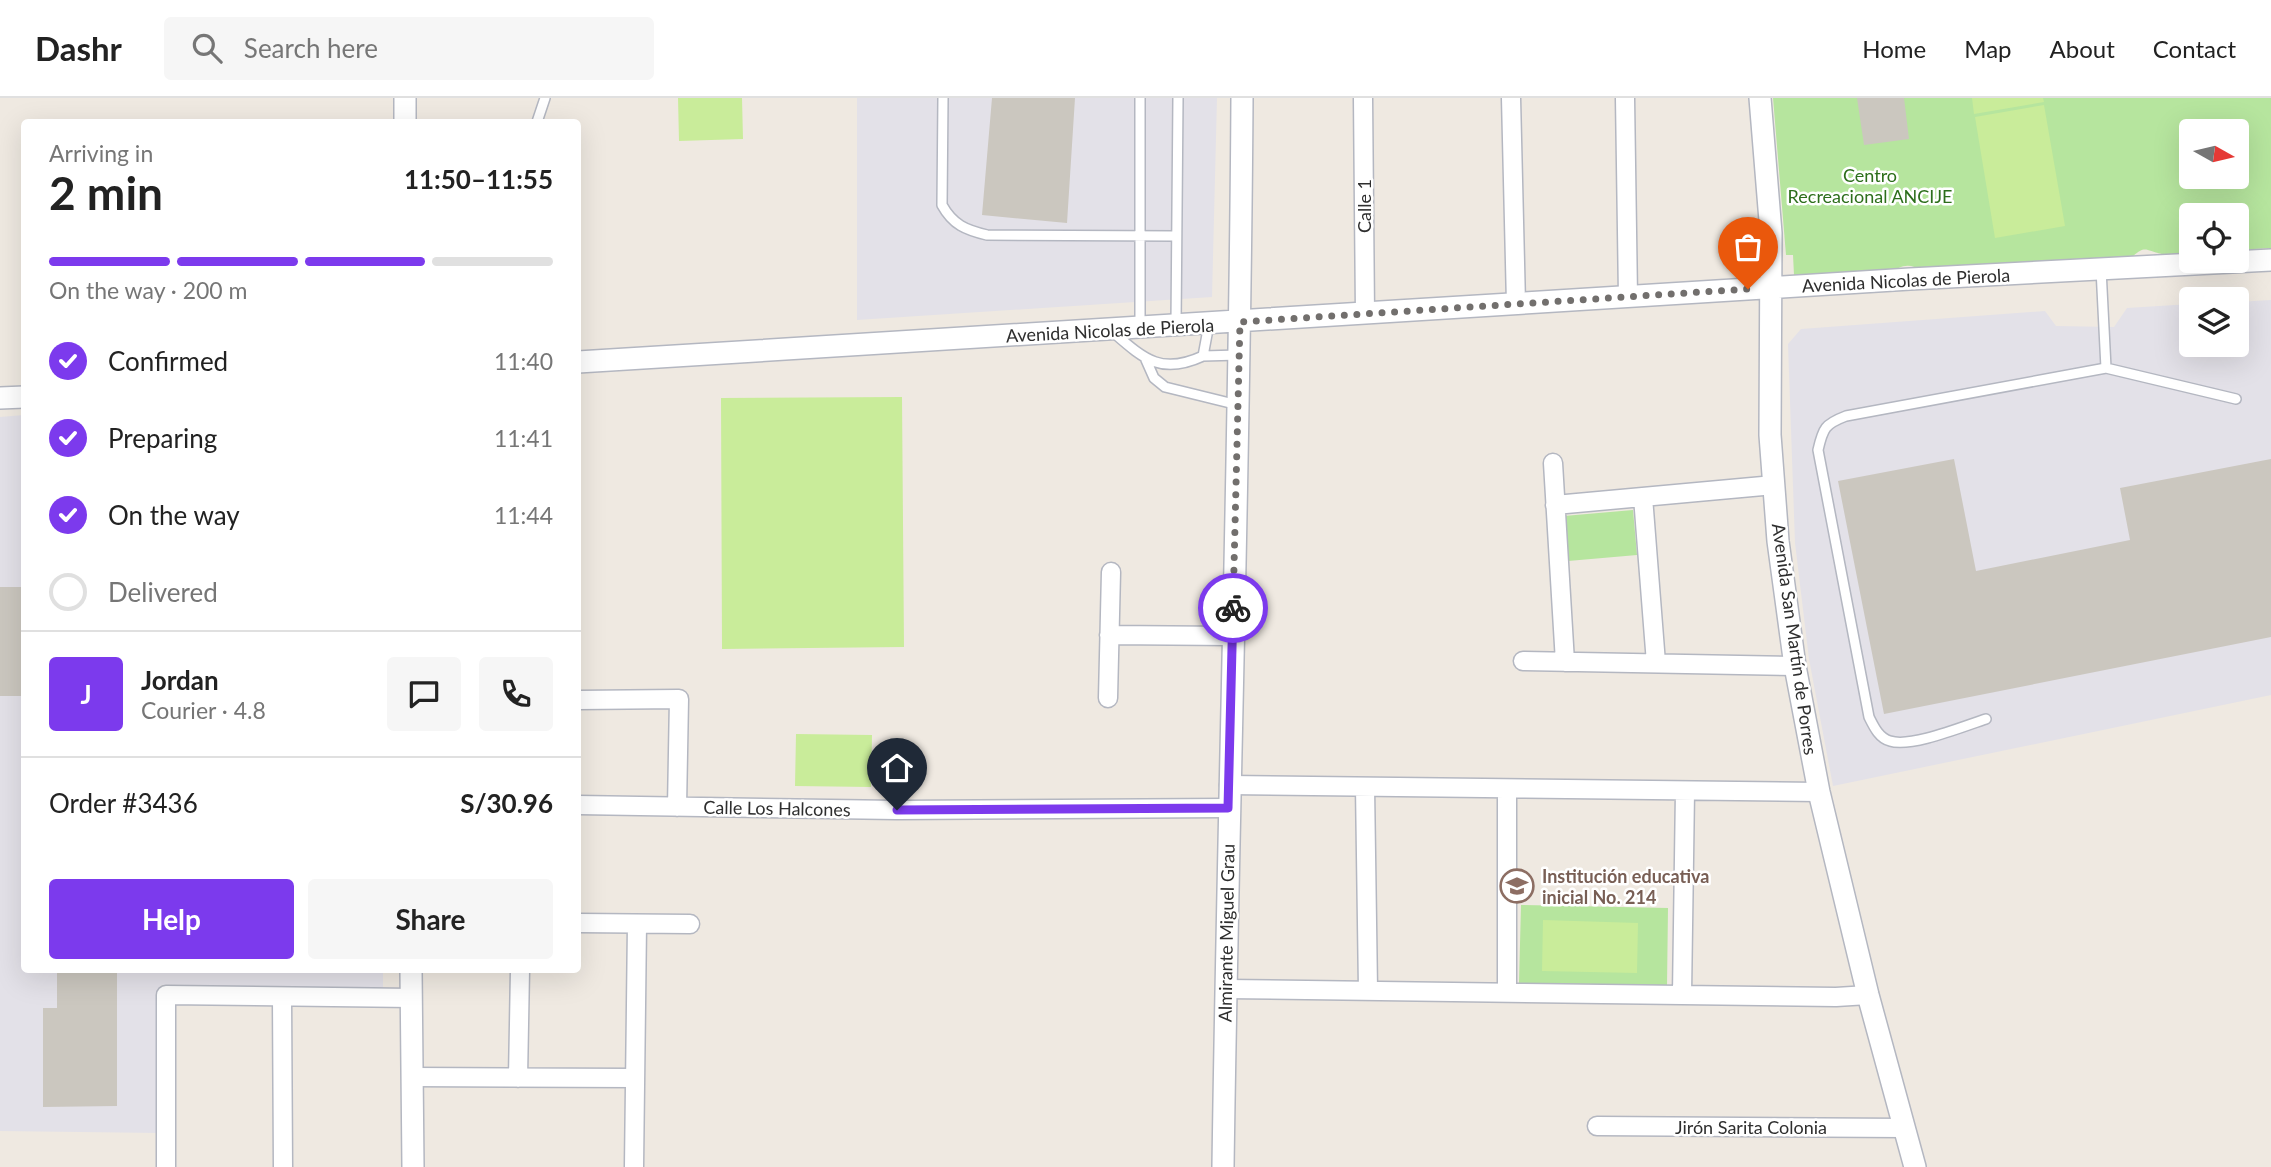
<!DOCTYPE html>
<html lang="en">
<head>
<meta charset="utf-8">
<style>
	:root { --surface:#fff; --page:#f6f6f6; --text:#222; --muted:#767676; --line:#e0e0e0; --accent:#7c3aed }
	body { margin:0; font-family:Lato,sans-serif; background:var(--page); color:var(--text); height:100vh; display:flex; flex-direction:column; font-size:26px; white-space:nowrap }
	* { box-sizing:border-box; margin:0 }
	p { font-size:23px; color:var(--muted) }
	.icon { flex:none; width:38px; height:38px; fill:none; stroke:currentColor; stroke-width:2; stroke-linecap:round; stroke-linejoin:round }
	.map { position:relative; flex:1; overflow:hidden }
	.sheet { position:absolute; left:21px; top:21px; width:560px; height:854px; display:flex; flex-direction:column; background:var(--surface); border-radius:7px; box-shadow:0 7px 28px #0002 }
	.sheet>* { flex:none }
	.needle { width:46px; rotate:98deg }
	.fabs { position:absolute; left:2179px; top:21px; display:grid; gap:14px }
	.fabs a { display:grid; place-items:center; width:70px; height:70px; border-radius:7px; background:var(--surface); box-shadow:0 7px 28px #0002; font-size:35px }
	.pin { position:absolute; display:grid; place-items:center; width:60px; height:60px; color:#fff; margin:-72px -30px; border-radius:50% 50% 50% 0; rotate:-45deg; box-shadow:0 0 7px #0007 }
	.pin .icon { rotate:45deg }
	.courier { position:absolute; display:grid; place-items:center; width:70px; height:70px; margin:-35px; border:5px solid #7c3aed; border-radius:50%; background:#fff; color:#222; box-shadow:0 2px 9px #0007 }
	.head em { font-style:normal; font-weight:700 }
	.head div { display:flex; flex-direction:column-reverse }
	.head { display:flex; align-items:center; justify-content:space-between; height:119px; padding:0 28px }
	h1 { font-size:46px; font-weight:700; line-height:52px }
	.bar { display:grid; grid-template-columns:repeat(4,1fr); gap:10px 7px; align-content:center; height:84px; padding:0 28px }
	.bar i { height:9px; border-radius:5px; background:var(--line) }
	.bar .selected { background:var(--accent) }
	.bar p { grid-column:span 4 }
	.line { display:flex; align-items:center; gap:18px; padding:0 28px; border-top:2px solid var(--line) }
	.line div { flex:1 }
	.round { display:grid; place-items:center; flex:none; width:74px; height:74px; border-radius:7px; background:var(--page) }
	ol { padding:0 28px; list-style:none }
	li { display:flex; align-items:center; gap:21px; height:77px }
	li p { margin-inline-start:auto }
	li .icon { padding:7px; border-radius:50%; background:var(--accent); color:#fff; stroke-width:4 }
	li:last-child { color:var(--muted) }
	li i { width:38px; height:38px; border:4px solid var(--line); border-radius:50% }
	.button { display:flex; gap:14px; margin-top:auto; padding:14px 28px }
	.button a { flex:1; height:80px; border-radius:7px; background:var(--accent); color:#fff; font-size:28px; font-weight:700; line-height:80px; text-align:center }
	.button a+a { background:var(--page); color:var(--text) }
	header { display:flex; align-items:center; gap:42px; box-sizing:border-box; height:98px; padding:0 35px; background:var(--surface); border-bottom:2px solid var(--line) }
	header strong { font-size:33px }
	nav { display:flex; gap:38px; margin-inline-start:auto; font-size:24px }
	.search { width:490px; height:63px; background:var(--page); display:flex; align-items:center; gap:18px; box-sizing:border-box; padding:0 24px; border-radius:7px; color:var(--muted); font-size:26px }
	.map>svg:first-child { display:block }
	.industrial { fill:#e3e1e8 }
	.green { fill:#b6e59e; fill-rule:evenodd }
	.pitch { fill:#c9ec9a }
	.building { fill:#cbc7bf }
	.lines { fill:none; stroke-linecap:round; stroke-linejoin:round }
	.service-casing { stroke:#b4b7c1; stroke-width:12 }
	.minor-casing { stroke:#b4b7c1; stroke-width:21 }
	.tertiary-casing { stroke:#b4b7c1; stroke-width:24 }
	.service { stroke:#fff; stroke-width:9 }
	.minor { stroke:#fff; stroke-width:18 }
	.tertiary { stroke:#fff; stroke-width:21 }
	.done { stroke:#726f6d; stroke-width:7; stroke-dasharray:0 12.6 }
	.route { stroke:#7c3aed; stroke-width:9 }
	.labels { text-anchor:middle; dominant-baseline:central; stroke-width:5; stroke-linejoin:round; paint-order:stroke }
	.park-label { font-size:18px; fill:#2c6e1b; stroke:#fff }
	.street-label { font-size:18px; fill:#2e2e2e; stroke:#fff }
	.education-label { font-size:18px; font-weight:bold; fill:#785e54; stroke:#fff; text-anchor:start }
</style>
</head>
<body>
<header>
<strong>Dashr</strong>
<div class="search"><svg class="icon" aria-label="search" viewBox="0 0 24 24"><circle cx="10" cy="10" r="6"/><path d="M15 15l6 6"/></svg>Search here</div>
<nav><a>Home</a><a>Map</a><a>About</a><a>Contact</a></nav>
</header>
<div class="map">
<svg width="2271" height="1069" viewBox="0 0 2271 1069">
	<rect width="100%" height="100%" fill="#efe9e1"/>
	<path class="industrial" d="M857,0h360l-5,199 -355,23z
		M2271,202v395l-438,91 -24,-127 -14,-116 -7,-199 13,-15 244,-18 11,15 58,1 13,-19 64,-4v41h45l1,-43z
		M24,317v555h359v18l-222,-3 -2,148 -159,-2v-714z"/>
	<path class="green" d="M1773,0h498v150l-34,2 -1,-35h-45v38c-9,0 -21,3 -29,1 -17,-3 -16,-10 -31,4l-208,14c-13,-10 -22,-7 -34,2l-102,2 7,-1 -1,-20h-7zM2191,33h45v46h-45z
		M1633,412l4,45 -69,6 -4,-45z
		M1521,807l147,3 -1,78 -148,-3z"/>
	<path class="pitch" d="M678,0h64l1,41 -64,2z
		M1972,0h71l1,4 -70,12z
		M2044,7l21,121 -70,12 -20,-121z
		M902,299l2,250 -182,2 -1,-251z
		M796,636l76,1 -1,52 -76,-1z
		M1543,822l95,3 -1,50 -95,-2z"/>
	<path class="building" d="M992,0h83l-8,125 -85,-8z
		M1857,0h47l5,41 -45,6z
		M1954,361l22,112 154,-31 -10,-52 151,-29v178l-387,77 -46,-233z
		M0,489h24v109h-24z
		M57,872h60v136l-74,1v-99h14z"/>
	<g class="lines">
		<defs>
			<path id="service" d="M943,0l-1,107c11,20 24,25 45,30l188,1
				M537,24l8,-24
				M2101,171l5,99
				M1176,226l2,-226
				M1140,228v-228
				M1114,235c31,27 48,42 89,23l6,-32
				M1203,258l36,-1
				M1146,262l8,18 11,9 73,18
				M1986,621c-22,7 -75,29 -96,22 -11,-3 -16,-14 -21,-24l-51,-267c5,-22 7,-26 28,-34l260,-48 130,31"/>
			<path id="minor" d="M1363,0l2,216
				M1511,0l5,206
				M1625,0l3,199
				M1553,365l12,199
				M1643,399l13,166
				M1555,407l219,-20
				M1109,537l123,1
				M1523,563l272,5
				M1108,600l3,-126
				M578,602l101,-1 -2,108
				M1229,687l590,7
				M1365,689l3,203
				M578,707l319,5 331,-2
				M578,825l112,1
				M1226,891l610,8 32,-2
				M1507,894v-203
				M1682,896l3,-203
				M282,899l1,170
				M412,979l223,1
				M518,980l2,-108
				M1597,1028l308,2
				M166,1069v-172l246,3
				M634,1069l3,-243"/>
			<path id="tertiary" d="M405,0v24
				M1760,0l11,135 -1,202 8,106 17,125 24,126 49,203 47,172
				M578,264l1332,-83 361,-19
				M0,300l24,-1
				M411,872l2,197
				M1223,1069c5,-356 17,-713 19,-1069"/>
		</defs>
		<use href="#service" class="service-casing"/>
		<use href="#minor" class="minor-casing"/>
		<use href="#tertiary" class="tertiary-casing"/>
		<use href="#service" class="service"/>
		<use href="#minor" class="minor"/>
		<use href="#tertiary" class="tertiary"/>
	</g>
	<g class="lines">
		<path class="done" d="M1233,510l7,-286 508,-33"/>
		<path class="route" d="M897,712l331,-2 5,-200"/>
	</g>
	<defs>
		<symbol id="school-ring" viewBox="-11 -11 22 22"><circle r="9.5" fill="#fff" stroke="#8d6e63" stroke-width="1.5"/><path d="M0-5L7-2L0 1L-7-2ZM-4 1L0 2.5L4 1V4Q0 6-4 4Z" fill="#8d6e63"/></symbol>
	</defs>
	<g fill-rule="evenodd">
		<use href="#school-ring" x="1498" y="769" width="38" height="38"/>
	</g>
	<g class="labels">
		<g class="park-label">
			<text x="1870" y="77">Centro<tspan x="1870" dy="21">Recreacional ANCIJE</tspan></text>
		</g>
		<g class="street-label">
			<text transform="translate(1364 108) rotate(-90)">Calle 1</text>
			<text transform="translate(1906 182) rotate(-3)">Avenida Nicolas de Pierola</text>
			<text transform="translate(1110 232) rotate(-3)">Avenida Nicolas de Pierola</text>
			<text transform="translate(1795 541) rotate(82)">Avenida San Martín de Porres</text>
			<text transform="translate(777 710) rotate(1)">Calle Los Halcones</text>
			<text transform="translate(1226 835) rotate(-89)">Almirante Miguel Grau</text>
			<text x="1751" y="1029">Jirón Sarita Colonia</text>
		</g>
		<g class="education-label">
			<text x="1542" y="778">Institución educativa<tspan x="1542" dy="21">inicial No. 214</tspan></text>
		</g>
	</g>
</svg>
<div class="fabs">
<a><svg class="needle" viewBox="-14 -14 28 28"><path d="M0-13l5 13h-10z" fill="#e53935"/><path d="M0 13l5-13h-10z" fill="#767676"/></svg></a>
<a><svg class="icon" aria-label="locate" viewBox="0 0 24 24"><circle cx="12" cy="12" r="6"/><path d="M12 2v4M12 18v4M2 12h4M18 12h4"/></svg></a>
<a><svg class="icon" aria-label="layers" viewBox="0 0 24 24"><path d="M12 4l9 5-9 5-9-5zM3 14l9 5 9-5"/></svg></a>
</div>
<div class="pin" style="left:1748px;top:191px;background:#ea580c"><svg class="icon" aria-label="bag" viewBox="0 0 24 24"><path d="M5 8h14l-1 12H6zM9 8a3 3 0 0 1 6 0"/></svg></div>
<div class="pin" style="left:897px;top:712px;background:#1f2937"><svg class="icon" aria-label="home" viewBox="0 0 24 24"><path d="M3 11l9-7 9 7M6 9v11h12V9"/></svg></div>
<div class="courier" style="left:1233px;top:510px"><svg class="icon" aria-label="bike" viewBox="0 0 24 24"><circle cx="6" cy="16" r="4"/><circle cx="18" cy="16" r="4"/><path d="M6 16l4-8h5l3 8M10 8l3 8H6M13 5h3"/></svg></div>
<section class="sheet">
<div class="head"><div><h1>2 min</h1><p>Arriving in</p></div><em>11:50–11:55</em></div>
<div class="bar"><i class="selected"></i><i class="selected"></i><i class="selected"></i><i></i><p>On the way · 200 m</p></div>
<ol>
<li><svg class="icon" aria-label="check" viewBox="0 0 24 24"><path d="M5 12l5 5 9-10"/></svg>Confirmed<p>11:40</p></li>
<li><svg class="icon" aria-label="check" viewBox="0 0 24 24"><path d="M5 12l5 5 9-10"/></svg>Preparing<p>11:41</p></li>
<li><svg class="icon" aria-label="check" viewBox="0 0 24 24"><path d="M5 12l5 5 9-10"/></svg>On the way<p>11:44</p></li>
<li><i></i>Delivered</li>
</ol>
<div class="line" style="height:126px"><b class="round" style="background:var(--accent);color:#fff">J</b><div><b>Jordan</b><p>Courier · 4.8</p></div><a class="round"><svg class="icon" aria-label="chat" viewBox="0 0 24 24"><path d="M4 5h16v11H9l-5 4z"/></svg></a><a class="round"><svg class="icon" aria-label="phone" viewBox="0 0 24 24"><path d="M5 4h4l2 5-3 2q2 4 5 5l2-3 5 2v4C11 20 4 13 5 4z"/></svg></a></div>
<div class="line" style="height:91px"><div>Order #3436</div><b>S/30.96</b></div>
<div class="button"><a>Help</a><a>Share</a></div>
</section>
</div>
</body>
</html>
